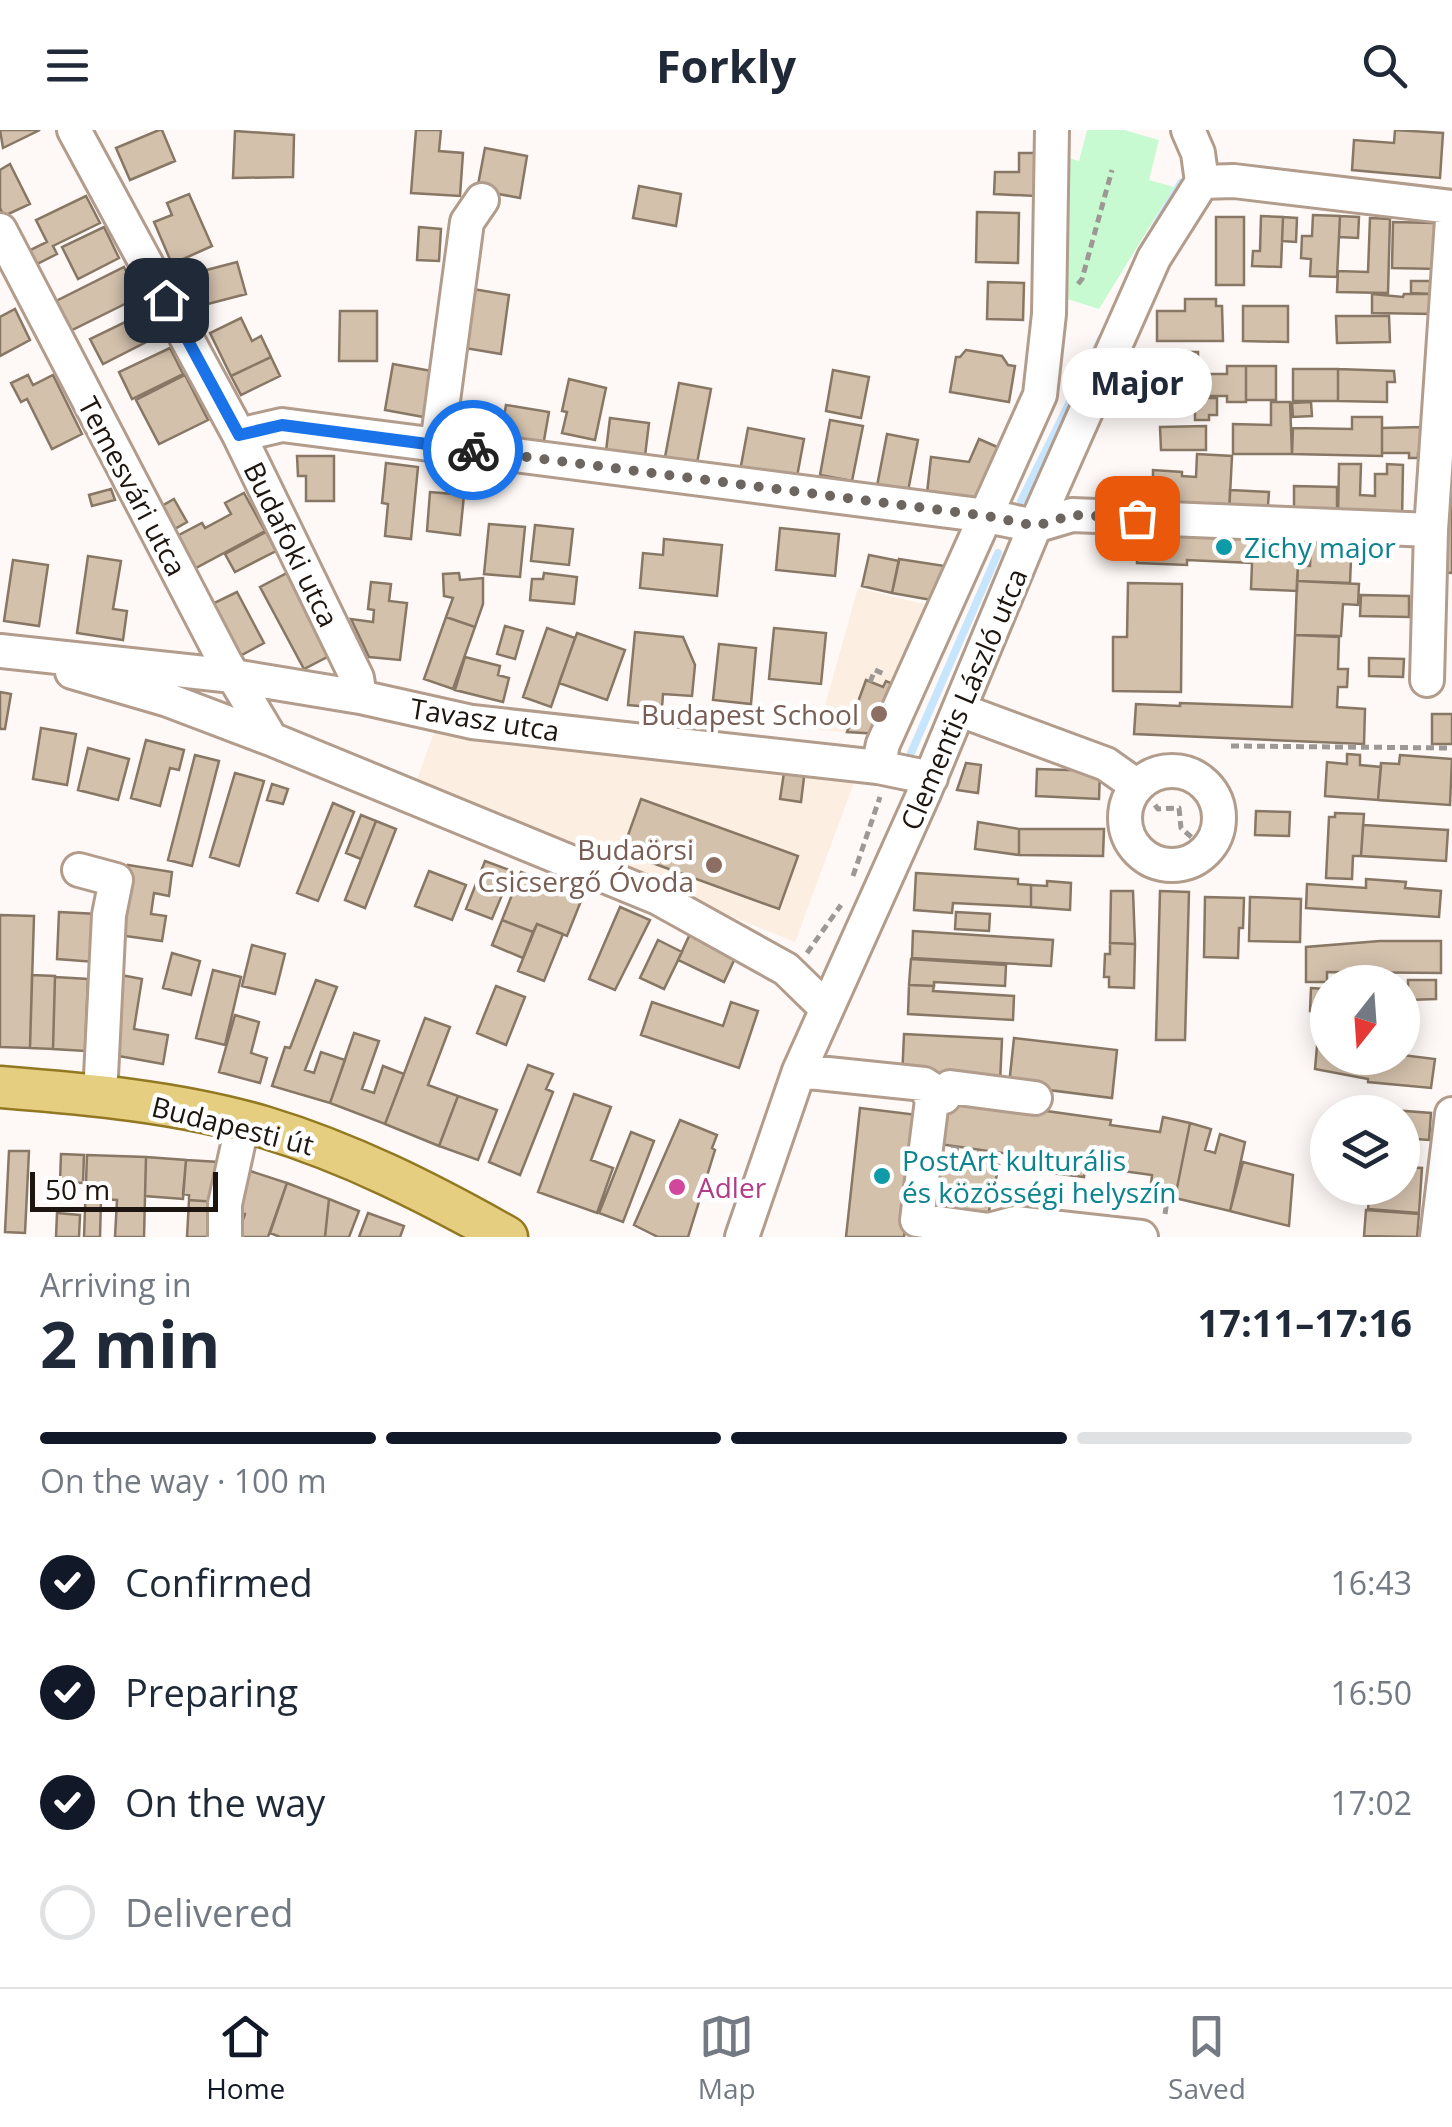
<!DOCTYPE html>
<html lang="en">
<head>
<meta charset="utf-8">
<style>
	:root { --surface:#fff; --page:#f6f6f7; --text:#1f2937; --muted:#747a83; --line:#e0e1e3; --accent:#111827 }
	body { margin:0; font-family:"Open Sans",sans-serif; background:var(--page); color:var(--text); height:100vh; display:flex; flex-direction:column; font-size:38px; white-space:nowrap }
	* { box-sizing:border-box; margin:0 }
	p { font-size:32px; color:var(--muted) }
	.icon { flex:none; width:55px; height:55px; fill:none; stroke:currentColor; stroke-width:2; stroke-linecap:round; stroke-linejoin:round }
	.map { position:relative; height:1107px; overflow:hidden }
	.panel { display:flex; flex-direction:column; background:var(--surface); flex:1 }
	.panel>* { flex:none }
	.needle { width:65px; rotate:197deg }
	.buttons { position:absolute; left:1310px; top:835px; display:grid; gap:20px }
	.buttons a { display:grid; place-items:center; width:110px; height:110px; border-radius:50%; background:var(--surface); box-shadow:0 5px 25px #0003; font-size:50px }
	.scale { position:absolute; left:30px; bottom:25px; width:188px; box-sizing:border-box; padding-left:10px; border:5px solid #1d150f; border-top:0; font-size:28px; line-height:35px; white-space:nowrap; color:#1d150f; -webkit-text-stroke:8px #fff; paint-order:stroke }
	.pin { position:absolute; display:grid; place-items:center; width:85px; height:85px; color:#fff; margin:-42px; border-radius:20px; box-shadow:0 5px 15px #0006 }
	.courier { position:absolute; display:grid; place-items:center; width:100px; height:100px; margin:-50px; border:8px solid #1a73e8; border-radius:50%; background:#fff; color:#222; box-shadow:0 2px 12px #0007 }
	.bubble { position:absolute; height:70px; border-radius:35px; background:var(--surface); box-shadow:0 5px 25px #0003; font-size:32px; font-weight:700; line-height:70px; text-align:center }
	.overview em { font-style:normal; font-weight:700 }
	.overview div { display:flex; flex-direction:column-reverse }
	.overview { display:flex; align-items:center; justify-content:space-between; height:170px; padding:0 40px }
	h1 { font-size:65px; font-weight:700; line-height:75px }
	.bar { display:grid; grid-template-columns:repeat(4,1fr); gap:15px 10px; align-content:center; height:120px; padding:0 40px }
	.bar i { height:12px; border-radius:8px; background:var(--line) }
	.bar .active { background:var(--accent) }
	.bar p { grid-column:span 4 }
	ol { padding:0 40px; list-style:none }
	li { display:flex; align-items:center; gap:30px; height:110px }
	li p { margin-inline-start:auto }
	li .icon { padding:10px; border-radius:50%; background:var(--accent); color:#fff; stroke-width:4 }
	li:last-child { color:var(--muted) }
	li i { width:55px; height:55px; border:5px solid var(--line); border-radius:50% }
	header { display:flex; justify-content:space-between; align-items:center; height:130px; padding:0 40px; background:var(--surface); font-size:45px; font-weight:700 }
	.dock { display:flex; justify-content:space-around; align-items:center; height:140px; border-top:2px solid var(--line); background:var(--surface); font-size:28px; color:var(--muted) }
	.dock a { display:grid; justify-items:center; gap:5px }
	.dock .active { color:var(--accent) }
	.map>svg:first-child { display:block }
	.education { fill:#fceee0 }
	.green { fill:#c8fad1 }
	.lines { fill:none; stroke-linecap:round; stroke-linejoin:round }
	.stream { stroke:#c7e5fd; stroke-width:8 }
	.building { fill:#d3c1ac; stroke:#887764; stroke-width:2.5 }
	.minor-casing { stroke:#b29c8c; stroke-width:38 }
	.major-casing { stroke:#937822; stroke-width:45 }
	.path { stroke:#9e9894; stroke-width:5; stroke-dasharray:8 5; stroke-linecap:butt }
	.minor { stroke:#fff; stroke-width:32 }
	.major { stroke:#e5ce80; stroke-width:40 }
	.done { stroke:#6c6560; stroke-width:10; stroke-dasharray:0 18 }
	.route { stroke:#1a73e8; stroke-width:12 }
	.culture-dot { fill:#0f9aa8; stroke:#fff; stroke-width:4 }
	.education-dot { fill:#8d6e63; stroke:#fff; stroke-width:4 }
	.hotel-dot { fill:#d1479c; stroke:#fff; stroke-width:4 }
	.labels { text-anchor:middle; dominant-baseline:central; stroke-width:9; stroke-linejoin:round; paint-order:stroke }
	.street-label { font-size:28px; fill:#1d150f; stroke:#fff }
	.culture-label { font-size:28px; fill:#0d838f; stroke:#fff; text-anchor:start }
	.education-label { font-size:28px; fill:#785e54; stroke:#fff; text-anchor:end }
	.hotel-label { font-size:28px; fill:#b23c85; stroke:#fff; text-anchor:start }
</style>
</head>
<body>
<header><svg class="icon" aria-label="menu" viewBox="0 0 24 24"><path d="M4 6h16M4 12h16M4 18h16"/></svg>Forkly<svg class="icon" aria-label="search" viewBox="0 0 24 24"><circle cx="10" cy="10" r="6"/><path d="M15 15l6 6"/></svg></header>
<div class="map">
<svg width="1452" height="1107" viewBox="0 0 1452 1107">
	<rect width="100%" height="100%" fill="#fef9f6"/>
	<path class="education" d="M858,458l78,19 -56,127 -62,-4z
		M436,597l422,45 -63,170 -381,-154z"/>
	<path class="green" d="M1087,0h37l35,10 -10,40 25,7 -75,122 -38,-12 4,-140 14,4z"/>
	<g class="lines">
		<path class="stream" d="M1155,97l26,-44
			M1021,371l80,-162
			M911,623l87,-200"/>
	</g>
	<path class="building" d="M0,0h40l-37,18z
		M159,0h3l13,31 -45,19 -14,-32z
		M416,0h25l-2,21 24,2 -3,43 -49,-3z
		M1395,0l48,3 -3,45 -88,-8 2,-30 40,3z
		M235,1l59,4 -1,42 -60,1z
		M485,18l42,8 -7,42 -43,-8z
		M1019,23h19l-2,43 -42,-2 1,-22h24z
		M10,34l20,40 -26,12 -4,-8v-38z
		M639,56l42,8 -5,32 -43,-8z
		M189,64l23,52 -40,18 -18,-42 18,-7 -5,-12z
		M86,66l14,27 -47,23 4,8 -26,13 -7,-14 23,-11 -11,-22z
		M977,82l42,1 -1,50 -42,-1z
		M1313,85l27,1 -3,61 -27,-1 1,-17 -10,-1 1,-22h10z
		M1261,86l22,1 -2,50 -29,-1 1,-15h7z
		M1340,86l19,1 -1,21 -19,-1z
		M1216,87h28v68h-28z
		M1283,87l14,1 -1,24 -14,-1z
		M1370,88l20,1 -2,74 -51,-1 1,-21 30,1z
		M1393,92l42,1 4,6 -1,40 -46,-1z
		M104,97l15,31 -41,21 -16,-32z
		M419,97l22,2 -2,32 -22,-1z
		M237,132l9,32 -42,11 -9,-32z
		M124,137l15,30 -71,35 -14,-30z
		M1411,151h23l-1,13 -22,-1z
		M988,152l36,1 -1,37 -36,-1z
		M473,159l36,6 -8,59 -36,-6z
		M1372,164l31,3 1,-3h29v20l-61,-1z
		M1185,169h31v7h6l1,35h-66v-30h28z
		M1243,176h45v36l-45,-1z
		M15,179l15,31 -30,16v-39z
		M148,181l12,24 -57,29 -13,-25z
		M340,181h37v50h-38z
		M1336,186h53l1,26 -53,1z
		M241,188l11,23 9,-5 10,21 -40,19 -21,-43z
		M170,218l13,26 -51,25 -13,-27z
		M966,220l36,6 6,9 7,1 -6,36 -59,-10 6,-35h4z
		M1150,222h48v42h-48z
		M271,227l9,19 -39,19 -10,-19z
		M393,234l44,8 -8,46 -44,-8z
		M1227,236h19v36h-19v-6h-20v-22h20z
		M1246,236h30v34h-30z
		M1293,239h45v32h-45z
		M1338,239l56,2 1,11h-8v20l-49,-1z
		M833,240l36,7 -8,41 -35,-7z
		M28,245l5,10 20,-10 29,59 -30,15 -25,-50 -6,3 -10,-19z
		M185,245l23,45 -49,24 -23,-44z
		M569,249l37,9 -11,52 -33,-7 5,-21 -5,-1z
		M679,253l32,6 -14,74 -32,-6z
		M1170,266v20h-34l-1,-19z
		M1195,268h22v17h-8v5h-14z
		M1271,272h19l2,52h-59v-30l38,1z
		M1311,272l1,14 -19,1 -1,-14z
		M506,275l43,7 -6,34 -43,-7z
		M1352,287h30v39l-90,-2 1,-26 59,1z
		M610,288l39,5 -4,33 -39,-5z
		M830,290l33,6 -11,55 -32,-6z
		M1206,296v24h-45l-1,-23z
		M1422,297v27h-4v4h-9v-5h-27v-25z
		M748,298l56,11 -8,43 -56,-11z
		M887,304l31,6 -10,51 -31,-5z
		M979,309l32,14 -22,47 -62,-7 4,-36 38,5z
		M1197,324l35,2 -3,59 -111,-6 1,-26 34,2v-15l29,2v4l14,1z
		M297,326h37v45h-28v-25h-8z
		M386,333l32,4 -7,72 -26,-3 3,-32 -6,-1z
		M1339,334h22l-1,31 15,1v-22h12v-10l16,1 -1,56 -64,-1z
		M1294,356l43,1v28h-43z
		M111,359l4,11 -23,6 -3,-11z
		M1230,360l39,2 -2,26 -38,-3z
		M430,362l34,3 -4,40 -33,-4z
		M244,363l21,38 -71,38 -17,-33 25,-13 3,5 26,-14 -6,-11z
		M174,369l13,23 -14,8 -13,-23z
		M1446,369h6v74l-12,-1z
		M489,394l36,3 -5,50 -36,-3z
		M535,395l38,4 -4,36 -38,-4z
		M1139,396l172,8 -1,32 -12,-1 -1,26 -46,-2 1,-26 -65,-3v5l-50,-2z
		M780,398l59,6 -4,42 -59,-6z
		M266,402l10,19 -41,21 -10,-18z
		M1311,404l41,1 -2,48 -53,-2 1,-16 12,1z
		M664,409l58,6 -5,51 -77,-8 3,-35 20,2z
		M869,425l30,6 -7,32 -30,-7z
		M88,426l33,5 -8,48 14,2 -4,29 -46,-7z
		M899,429l52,8 -8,35 -51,-9z
		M13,430l35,5 -9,61 -35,-5z
		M289,442l44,82 -29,15 -44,-82z
		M459,443l1,7 23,-2v26l-8,23 -29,-10 7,-19 -9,-2 -1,-22z
		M544,443l33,4 -3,27 -44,-4 2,-21h11z
		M1297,451l62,3 -1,21 -15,-1 -2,32 -46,-1z
		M371,452l20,2 -2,17 18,2 -7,57 -31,-3 -18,-38 22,3 1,-12 -6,-1z
		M1128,453l54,1 -1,108 -68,-1v-54h14z
		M237,462l27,51 -26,14 -28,-52z
		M1361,465l48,1v21l-49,-1z
		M446,487l29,10 -22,62 -29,-10z
		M505,496l18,5 -8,28 -18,-5z
		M547,498l28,10 -24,69 -28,-10z
		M774,498l52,5 -5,51 -52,-5z
		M635,502l48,5 12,28 -3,31 -29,-2 -1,14 -34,-3z
		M577,503l48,17 -18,50 -48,-17z
		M1295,505l44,2 -1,32h10l-1,18h-9l-1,20 28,2 -1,35 -230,-10 2,-30 44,2v-3l112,4z
		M719,514l37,4 -5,56 -38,-4z
		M465,527l35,9 -2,9 11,3 -6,24 -48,-12z
		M1369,528l35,1 -1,18 -34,-1z
		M866,550l17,7 3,-6 14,6 -20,47 -33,-2z
		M0,562l11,2 -6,35h-5z
		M1432,584h20v30h-20z
		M41,598l35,6 -9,51 -34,-6z
		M146,610l38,10 -5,20 -9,-2 -10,38 -29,-8z
		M88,618l41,11 -11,41 -40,-10z
		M1347,624l13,1v10l21,2 -3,33 -53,-4 2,-34 20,2z
		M195,625l24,6 -27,105 -24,-6z
		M1400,625l52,4 -2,46 -72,-5 3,-37 18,1z
		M966,633l15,2 -3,28 -21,-3z
		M785,636l20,3 -4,33 -21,-3z
		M1037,639l63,2 -1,28 -63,-3z
		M235,643l29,8 -25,85 -29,-9z
		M272,654l16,5 -5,15 -16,-4z
		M641,669l157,57 -19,53 -157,-57z
		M333,673l21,9 -36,89 -21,-8z
		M1256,681l34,1 -1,24 -34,-1z
		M1335,683l29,1 -3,42h-8l-1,23 -26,-1 3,-61h6z
		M361,685l15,6 -15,38 -15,-6z
		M376,691l20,8 -31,79 -20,-8z
		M978,692l41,7v26l-44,-6z
		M1363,695l85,5 -2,31 -85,-5z
		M1019,699h85l-1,27 -84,-1z
		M485,731l27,10 -20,48 -26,-10z
		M128,735l44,7 -3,24 -15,-3 -3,21 15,2 -4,25 -44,-6z
		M429,741l37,14 -14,35 -37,-14z
		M521,742l62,24 -16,40 -30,-12 -4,8 -31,-12z
		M916,743l102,6v5l13,1v22l-78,-4 -1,10 -38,-3z
		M1366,749l40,3 -1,6 36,3 -2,26 -133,-9 1,-24 59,4z
		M1047,751l24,2 -1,27 -39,-3v-22l16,1z
		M1111,761h22l2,53 -25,-1z
		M1160,761l29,1 -4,148h-29z
		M1205,767l39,1 -1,30h-4l-1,30 -34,-1z
		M1250,767l51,2 -1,43 -51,-1z
		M620,777l30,13 -35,70 -26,-11z
		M59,782l39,2 -3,48 -38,-3z
		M956,782l34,2 -1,17 -34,-2z
		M0,785l34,1 -4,132 -30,-1z
		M502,790l31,12 -10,26 -31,-13z
		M537,794l26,10 -19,47 -26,-10z
		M913,801l140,9 -2,26 -139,-8z
		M690,804l46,22 -12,26 -46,-22z
		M658,810l24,12 -18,37 -24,-11z
		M1380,811h61v32l-114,-1v10h-21v-35z
		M1110,813l25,1 -1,44 -25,-1v-10h-5l1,-23h5z
		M252,815l33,9 -10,40 -33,-8z
		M172,823l28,8 -9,34 -28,-7z
		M911,829l95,6 -1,21 -71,-4v4l-25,-1z
		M213,840l28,7 -16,68 -29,-7z
		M116,844l26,5 -8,50 34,6 -5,29 -61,-11z
		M32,845l23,1 -2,73 -23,-1z
		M55,847l33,2 -3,72 -32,-2z
		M316,850l21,7 -32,83 9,3 7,-21 24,8 -15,43 -58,-17 13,-39 5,1z
		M1408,850h28v19l-28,1z
		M909,855l25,1 -1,5 81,5 -1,24 -105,-6z
		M496,856l29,11 -19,48 -29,-12z
		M1311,858l13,1 -1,10 5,1v26l-6,-1v-13l-12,-1z
		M652,872l71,24 8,-24 27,9 -19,57 -98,-33z
		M235,885l24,7 -8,31 16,5 -7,25 -41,-11z
		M425,888l25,9 -22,58 30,11 -19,50 -54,-22z
		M354,903l25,8 -17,48 12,4 9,-27 21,8 -19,50 -55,-21z
		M904,904l98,5 -2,44 -98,-4z
		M1014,908l103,12 -5,48 -103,-13z
		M1317,916l11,1v11l74,-3 33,4 -4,29 -63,-6v-3l-53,-10z
		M528,935l25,9 -7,15 7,3 -33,83 -31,-13z
		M574,964l37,13 -20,53 22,8 -16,45 -59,-21z
		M458,966l39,14 -19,50 -39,-14z
		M944,972l94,13 1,-5 72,10 -1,5 50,7 3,-15 27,6 -15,75 -25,-5 2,-18 -66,-9 -2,11 -41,-5 1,-13 -105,-15z
		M1353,977l78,6 -2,27 -27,-2v-26h-49z
		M860,978l58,7 -14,122h-58z
		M680,990l37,15 -5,13 3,2 -27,87h-30l-24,-12z
		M1190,993l21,6 -6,21 10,3 5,-19 25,8 -15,69 -55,-13z
		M631,1002l23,9 -31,81 -24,-9z
		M9,1021h20l-4,82 -20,-1z
		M941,1023l58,12 -12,55 -57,-12z
		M61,1024l23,1 -1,28 -23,-1z
		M87,1025l59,2 -2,80h-29l2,-37 -16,-1 -1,38h-16z
		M146,1027l40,3 -3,39 -38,-3z
		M186,1030l33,2 -3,40 -27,-2v-5l-6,-1z
		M1243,1032l50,13 -4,51 -59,-15z
		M1402,1037l20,1 -3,45 -51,-4 2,-21h32z
		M241,1038l46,15 -19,54h-31l8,-23 -17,-6z
		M287,1053l42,16 -4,38h-45l-10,-4z
		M329,1069l30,12 -10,26h-24z
		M189,1070l27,2 -2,35h-27z
		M1366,1080l53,4 -2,23 -53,-1z
		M57,1083l23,2 -1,22h-23z
		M368,1083l36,13 -4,11h-41z"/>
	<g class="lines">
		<defs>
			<path id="minor" d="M74,0l165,305 118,243 3,19
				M1188,0l10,23 4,29
				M1202,52l32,-1 218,26
				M0,100l225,432 46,77
				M239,305l43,-10 705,91 48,10 37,-11 359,15
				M437,315l30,-223 15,-22
				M0,521l233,25 127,21 112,25 406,45 53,11
				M72,542l96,28 103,39 387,159 128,71 40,39
				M1427,550l4,-150 21,-310
				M960,580l146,54 31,22
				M878,637l5,-23 157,-349 9,-81 3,-184
				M1125 688a47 47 0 1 1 94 0a47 47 0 1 1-94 0Z
				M79,740l37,10 -7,35 -9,181
				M799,941l125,13 20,13 6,-10 85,11
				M924,954l8,16 -15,120 72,10 26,-7 126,14
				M225,1107v-33l18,-82
				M742,1107l57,-166 125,-278 111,-267 119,-268 48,-76
				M1437,1107l15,-123"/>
			<path id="major" d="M0,957c88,7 179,15 264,40 86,26 165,66 243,110"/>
		</defs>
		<use href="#minor" class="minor-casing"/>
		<use href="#major" class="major-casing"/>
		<path class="path" d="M1078,154l4,-5 30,-109
			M870,552l5,-12 9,4
			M1231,616l221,2
			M1155,675l3,4 21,-1 2,20 26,23
			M853,746l27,-79
			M807,823l34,-48
			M951,1018l50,10
			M1165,1084l2,-13"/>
		<use href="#minor" class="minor"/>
		<use href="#major" class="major"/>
	</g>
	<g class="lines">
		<path class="done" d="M473,320l514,66 49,10 36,-11 65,3"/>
		<path class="route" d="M166,170l73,135 43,-10 191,25"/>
	</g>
	<g class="culture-dot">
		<circle cx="1224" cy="417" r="10"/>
		<circle cx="882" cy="1046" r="10"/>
	</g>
	<g class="education-dot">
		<circle cx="879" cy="584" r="10"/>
		<circle cx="714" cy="735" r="10"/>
	</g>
	<circle class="hotel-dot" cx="677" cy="1057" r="10"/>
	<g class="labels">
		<g class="street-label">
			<text transform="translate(133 356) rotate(62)">Temesvári utca</text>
			<text transform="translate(292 414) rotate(64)">Budafoki utca</text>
			<text transform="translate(963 569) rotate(-67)">Clementis László utca</text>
			<text transform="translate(485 589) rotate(9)">Tavasz utca</text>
			<text transform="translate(233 995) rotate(14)">Budapesti út</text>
		</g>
		<g class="culture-label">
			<text x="1244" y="417">Zichy major</text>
			<text x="902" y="1030">PostArt kulturális<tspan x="902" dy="32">és közösségi helyszín</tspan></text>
		</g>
		<g class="education-label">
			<text x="859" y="584">Budapest School</text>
			<text x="694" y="719">Budaörsi<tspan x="694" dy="32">Csicsergő Óvoda</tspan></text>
		</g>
		<g class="hotel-label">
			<text x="697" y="1057">Adler</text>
		</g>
	</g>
</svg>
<div class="buttons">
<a><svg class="needle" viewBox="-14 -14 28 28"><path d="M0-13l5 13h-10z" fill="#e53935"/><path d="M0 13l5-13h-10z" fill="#747a83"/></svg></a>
<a><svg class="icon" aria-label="layers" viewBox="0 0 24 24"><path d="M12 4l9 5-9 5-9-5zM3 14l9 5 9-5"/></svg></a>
</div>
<div class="scale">50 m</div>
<div class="pin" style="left:1137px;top:388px;background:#ea580c"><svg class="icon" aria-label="bag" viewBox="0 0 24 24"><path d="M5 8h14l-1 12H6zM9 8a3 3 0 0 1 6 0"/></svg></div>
<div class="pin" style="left:166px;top:170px;background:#1f2937"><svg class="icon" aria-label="home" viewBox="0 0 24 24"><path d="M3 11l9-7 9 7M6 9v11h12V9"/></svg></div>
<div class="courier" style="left:473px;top:320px"><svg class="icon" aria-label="bike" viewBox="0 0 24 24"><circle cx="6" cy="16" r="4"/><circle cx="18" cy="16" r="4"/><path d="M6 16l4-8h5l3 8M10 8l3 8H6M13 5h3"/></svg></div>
<div class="bubble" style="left:1062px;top:218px;width:150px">Major</div>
</div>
<section class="panel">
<div class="overview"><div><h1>2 min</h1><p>Arriving in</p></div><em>17:11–17:16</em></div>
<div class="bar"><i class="active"></i><i class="active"></i><i class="active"></i><i></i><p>On the way · 100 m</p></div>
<ol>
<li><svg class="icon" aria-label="check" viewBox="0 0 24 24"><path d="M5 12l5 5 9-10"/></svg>Confirmed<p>16:43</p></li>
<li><svg class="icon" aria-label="check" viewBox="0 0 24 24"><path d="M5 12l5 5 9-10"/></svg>Preparing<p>16:50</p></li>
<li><svg class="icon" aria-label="check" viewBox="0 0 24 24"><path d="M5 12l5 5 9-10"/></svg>On the way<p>17:02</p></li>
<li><i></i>Delivered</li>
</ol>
</section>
<nav class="dock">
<a class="active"><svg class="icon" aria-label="home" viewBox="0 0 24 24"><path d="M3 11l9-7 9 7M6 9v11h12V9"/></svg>Home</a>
<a><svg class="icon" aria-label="map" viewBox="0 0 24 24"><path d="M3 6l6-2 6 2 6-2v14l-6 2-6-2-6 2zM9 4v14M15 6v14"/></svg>Map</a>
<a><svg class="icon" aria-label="saved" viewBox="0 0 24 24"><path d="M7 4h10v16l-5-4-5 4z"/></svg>Saved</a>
</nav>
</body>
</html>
